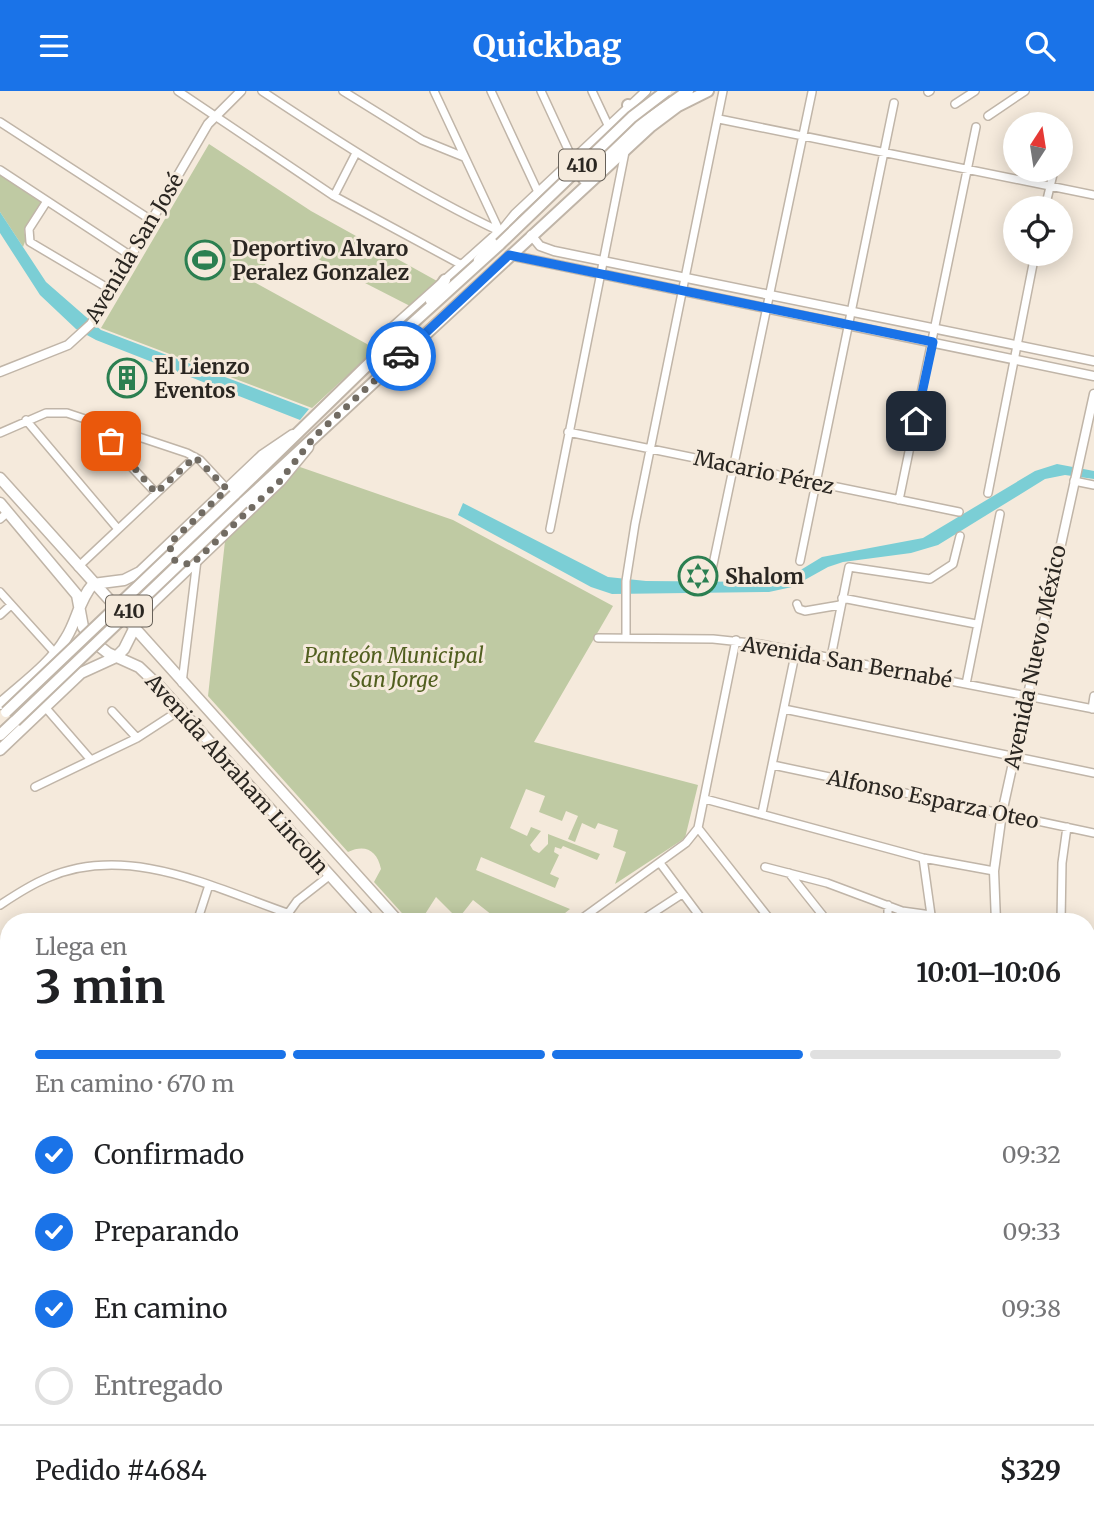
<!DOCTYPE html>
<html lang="es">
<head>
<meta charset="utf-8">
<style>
	:root { --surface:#fff; --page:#f6f6f6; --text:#202124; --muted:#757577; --line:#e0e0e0; --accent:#1a73e8 }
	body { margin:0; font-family:Merriweather,serif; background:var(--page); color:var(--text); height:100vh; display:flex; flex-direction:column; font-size:26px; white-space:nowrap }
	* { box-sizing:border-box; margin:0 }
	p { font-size:23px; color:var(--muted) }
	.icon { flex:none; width:38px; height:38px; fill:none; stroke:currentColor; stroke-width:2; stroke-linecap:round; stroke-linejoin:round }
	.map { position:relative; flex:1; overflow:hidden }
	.side { position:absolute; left:0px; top:822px; width:1096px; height:618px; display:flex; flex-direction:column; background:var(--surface); border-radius:28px 28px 0 0; box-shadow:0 4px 18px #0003 }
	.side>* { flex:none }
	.needle { width:46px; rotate:12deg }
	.buttons { position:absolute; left:1003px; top:21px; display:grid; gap:14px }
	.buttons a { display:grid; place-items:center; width:70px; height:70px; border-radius:50%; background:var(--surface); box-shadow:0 4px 18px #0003; font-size:35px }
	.pin { position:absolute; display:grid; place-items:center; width:60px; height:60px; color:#fff; margin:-30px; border-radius:14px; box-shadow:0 4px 10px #0006 }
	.courier { position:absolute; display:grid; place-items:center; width:70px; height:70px; margin:-35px; border:5px solid #1a73e8; border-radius:50%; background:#fff; color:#222; box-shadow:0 2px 9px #0007 }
	.head em { font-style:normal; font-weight:700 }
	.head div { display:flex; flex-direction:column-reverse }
	.head { display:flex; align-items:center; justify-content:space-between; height:119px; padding:0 35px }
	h1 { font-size:46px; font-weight:700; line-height:52px }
	.bar { display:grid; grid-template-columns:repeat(4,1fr); gap:10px 7px; align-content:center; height:84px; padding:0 35px }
	.bar i { height:9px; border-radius:5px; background:var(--line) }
	.bar .on { background:var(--accent) }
	.bar p { grid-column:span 4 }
	.line { display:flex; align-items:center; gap:18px; padding:0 35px; border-top:2px solid var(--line) }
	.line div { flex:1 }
	ol { padding:0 35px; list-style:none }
	li { display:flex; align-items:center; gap:21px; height:77px }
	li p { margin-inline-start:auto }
	li .icon { padding:7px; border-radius:50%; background:var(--accent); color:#fff; stroke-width:4 }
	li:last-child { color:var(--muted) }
	li i { width:38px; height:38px; border:4px solid var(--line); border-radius:50% }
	header { display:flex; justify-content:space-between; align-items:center; height:91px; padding:0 35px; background:var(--accent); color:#fff; font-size:32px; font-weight:700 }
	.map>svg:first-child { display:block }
	.green { fill:#bfcaa3 }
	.water { fill:#7bced5 }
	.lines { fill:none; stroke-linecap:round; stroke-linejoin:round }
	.minor-casing { stroke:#c0b5a8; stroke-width:10 }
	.tertiary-casing { stroke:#c0b5a8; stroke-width:11 }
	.secondary-casing { stroke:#c0b5a8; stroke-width:13 }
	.primary-casing { stroke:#c0b5a8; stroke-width:14 }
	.trunk-casing { stroke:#c0b5a8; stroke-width:14 }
	.minor { stroke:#fff; stroke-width:7 }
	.tertiary { stroke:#fff; stroke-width:8 }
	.secondary { stroke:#fff; stroke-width:10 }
	.primary { stroke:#fff; stroke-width:10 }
	.trunk { stroke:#fff; stroke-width:10 }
	.primary-bridge-casing { stroke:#c0b5a8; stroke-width:14; stroke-linecap:butt }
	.primary-bridge { stroke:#fff; stroke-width:10 }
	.done { stroke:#716b62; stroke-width:7; stroke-dasharray:0 12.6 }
	.route { stroke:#1a73e8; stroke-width:9 }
	.labels { text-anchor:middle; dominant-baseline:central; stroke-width:6; stroke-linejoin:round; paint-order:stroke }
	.shield { fill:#f5eadc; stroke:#676159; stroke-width:2 }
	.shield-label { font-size:19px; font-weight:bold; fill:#2a2621 }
	.street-label { font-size:21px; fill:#2a2621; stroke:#f5eadc }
	.poi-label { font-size:21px; font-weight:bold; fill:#2a2621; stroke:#f5eadc; text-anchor:start }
	.park-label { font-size:21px; font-style:italic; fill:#515f1f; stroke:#f5eadc }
</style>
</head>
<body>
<header><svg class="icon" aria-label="menu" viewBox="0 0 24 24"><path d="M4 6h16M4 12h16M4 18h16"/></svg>Quickbag<svg class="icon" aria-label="search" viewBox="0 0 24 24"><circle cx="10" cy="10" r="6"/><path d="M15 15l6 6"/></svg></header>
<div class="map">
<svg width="1094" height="1440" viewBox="0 0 1094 1440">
	<rect width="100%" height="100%" fill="#f5eadc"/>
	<path class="green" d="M209,53l102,67 126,70 -27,25 -129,-66 -27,42 122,67 -64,59 -211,-80z
		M0,80l44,31 -20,28 2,9 -3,8 -23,-35z
		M300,376l153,53 160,86 -79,136 164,43 -13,53 -70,46 11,-32 -13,-5 5,-17 -20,-7 -3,6 -13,-6 -7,19 -7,-3 10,-23 -12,-5 -4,10 -23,-9 6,-16 -19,-7 -16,39 17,8 4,-9 10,4 -11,14 3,5 6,3 9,-9v-10l52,20 -3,6 -34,-14 -2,3 -6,-2 -1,5 5,3 -9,19 9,4 -4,10 -74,-31 -5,13 94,39 -16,13h-59l2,-3 -24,-19 -15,19 -22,-22 -16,25h-10l-36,-40 7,-13c-4,-19 -16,-25 -33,-17l-140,-156 17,-155z
		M3,1303l6,30v99h101l-2,8h-108v-136z"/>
	<path class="water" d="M0,121l46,70 55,48 208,79 -9,11 -204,-80 -20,-11 -36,-34 -40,-62z
		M1057,373l37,7v8l-29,-4 -20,4 -107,66 -27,8 -68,9 -15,5 -36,20 -23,5 -157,2 -21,-7 -133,-72 5,-12 145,74 38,4 118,1 25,-5 33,-20 101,-19 112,-67z"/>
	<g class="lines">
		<defs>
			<path id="minor" d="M178,0l156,105 126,68
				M262,0c77,51 154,101 237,140
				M343,0l79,49 42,17
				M434,0l65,139
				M491,0l47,101
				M541,0l31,67
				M592,0l16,34
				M928,1l2,-1
				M955,13l20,-13
				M988,25l37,-25
				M719,28l375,76
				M0,31l151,98
				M0,79l131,86
				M334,105l22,-43
				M47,110l-18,28 1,13 81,48
				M1045,117l9,-38
				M383,259l2,-17 114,-102
				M26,329l92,109
				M98,333l26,35 32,34
				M568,341l391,80
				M0,342l46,-20h21l120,40 13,7 27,29
				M1074,390l20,4
				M988,402l47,-239
				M899,409l77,-373
				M0,428l8,-7
				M550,438l75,-377
				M800,470l94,-458
				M78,476l117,-110
				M711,483l101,-482
				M0,501l55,61
				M842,507l134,26
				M797,513l2,5 6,2 35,-6
				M0,524l11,-10
				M598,547l115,1 47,5 334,65
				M626,547v-57l9,-57 88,-433
				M831,566l18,-90 81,12 23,-15 7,-28
				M182,592l15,-123
				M966,593l34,-170
				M45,616l46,53
				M784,618l310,64
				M1092,618l2,-13
				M112,620l25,27
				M773,674l321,68
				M35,696l102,-49 43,-28
				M705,708l218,59 71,13
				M762,722l34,-163
				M698,737l74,94
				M923,767l9,64
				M660,772l44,59
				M765,776l62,16 75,28 29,4
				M789,782l39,49
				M0,814c15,-10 30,-20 47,-27 80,-35 165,9 240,35
				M888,814v17
				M197,831l12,-37
				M282,831l15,-21 32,-25
				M577,831l109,-79 12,-15 38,-188
				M639,831l43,-28
				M1061,831l1,-59 5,-36
				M1087,904h7
				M0,930l9,-8
				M1087,944h7
				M0,1011h9
				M0,1057l2,-17
				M0,1083l9,2
				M0,1146h9
				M0,1197h9
				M0,1247l9,-1
				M0,1294h9
				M1087,1327l7,-32
				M1087,1341l7,2
				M1087,1404l7,1
				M246,1432l20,4
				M324,1432l38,8
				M552,1432l37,8
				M846,1432l7,8
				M432,1440l2,-8
				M539,1440l2,-8
				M661,1440l2,-8
				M814,1440l2,-8
				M1000,1440l2,-8
				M1061,1440l2,-8"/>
			<path id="tertiary" d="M531,144l9,11 14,5 540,110
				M509,164l585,121
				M478,169l37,-46 131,-123
				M0,281l68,-27 23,-21 117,-200 33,-33
				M996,831l-2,-51 8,-58 92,-419
				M113,1440l2,-8
				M119,1440l2,-8
				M719,1440l2,-8
				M755,1440l2,-8"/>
			<path id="secondary" d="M0,387l399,444
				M0,412l77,92 6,32 8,13 17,13 31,14 22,21 211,234
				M93,493l31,-4 16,-8 122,-116 31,-21
				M0,613c22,-20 51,-40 66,-66 11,-17 13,-38 27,-54
				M0,659l81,-77 35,-16 8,-8 16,-32 12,-14 128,-122 28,-34
				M920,1432l8,8
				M942,1432l7,8"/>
			<path id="primary" d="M628,14l8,6 4,8
				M584,88l56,-54 48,-34
				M431,210l14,-21
				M234,404l149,-145 117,-106
				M243,412l407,-376 28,-21 30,-15
				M0,644l15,-14"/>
			<path id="trunk" d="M1087,1091l7,-2
				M1087,1106l7,-1
				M731,1440l2,-8
				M743,1440l2,-8"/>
		</defs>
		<use href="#minor" class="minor-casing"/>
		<use href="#tertiary" class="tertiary-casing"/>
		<use href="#secondary" class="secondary-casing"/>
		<use href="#primary" class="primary-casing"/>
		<use href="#trunk" class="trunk-casing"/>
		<use href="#minor" class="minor"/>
		<use href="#tertiary" class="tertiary"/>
		<use href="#secondary" class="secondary"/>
		<use href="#primary" class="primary"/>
		<use href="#trunk" class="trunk"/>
		<defs>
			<path id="primary-bridge" d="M500,153l132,-127 34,-26
				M6,621l228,-217
				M15,630l228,-218"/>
		</defs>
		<use href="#primary-bridge" class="primary-bridge-casing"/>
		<use href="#primary-bridge" class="primary-bridge"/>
	</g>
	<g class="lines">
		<path class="done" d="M111,350l45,52 39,-36 32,32 -58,55 5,16 17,5 89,-84 34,-44 87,-81"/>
		<path class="route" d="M401,265l108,-101 424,87 -17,79"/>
	</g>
	<defs>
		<symbol id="stadium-ring" viewBox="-11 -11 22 22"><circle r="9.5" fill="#f5eadc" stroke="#2b7f51" stroke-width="1.5"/><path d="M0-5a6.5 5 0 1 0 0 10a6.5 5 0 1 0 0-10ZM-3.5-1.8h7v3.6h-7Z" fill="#2b7f51"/></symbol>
		<symbol id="building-ring" viewBox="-11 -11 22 22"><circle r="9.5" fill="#f5eadc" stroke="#2b7f51" stroke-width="1.5"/><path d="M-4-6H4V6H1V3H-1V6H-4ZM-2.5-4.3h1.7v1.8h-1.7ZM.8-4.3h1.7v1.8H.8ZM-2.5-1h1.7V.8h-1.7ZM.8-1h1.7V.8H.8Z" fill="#2b7f51"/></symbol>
		<symbol id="synagogue-ring" viewBox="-11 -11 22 22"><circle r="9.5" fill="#f5eadc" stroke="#2b7f51" stroke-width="1.5"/><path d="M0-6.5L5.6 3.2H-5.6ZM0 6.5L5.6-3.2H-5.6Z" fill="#2b7f51"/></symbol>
	</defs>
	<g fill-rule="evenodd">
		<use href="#stadium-ring" x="183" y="147" width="44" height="44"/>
		<use href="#building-ring" x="105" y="265" width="44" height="44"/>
		<use href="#synagogue-ring" x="676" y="463" width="44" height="44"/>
	</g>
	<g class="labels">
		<g class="shield">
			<rect x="559" y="58.5" width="46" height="31" rx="5"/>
			<rect x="106" y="504.5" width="46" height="31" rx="5"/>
		</g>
		<g class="shield-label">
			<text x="582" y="74">410</text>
			<text x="129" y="520">410</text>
		</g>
		<g class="street-label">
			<text transform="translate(134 157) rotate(-59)">Avenida San José</text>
			<text transform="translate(764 381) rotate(12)">Macario Pérez</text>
			<text transform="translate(1035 566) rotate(-78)">Avenida Nuevo México</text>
			<text transform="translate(847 571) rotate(10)">Avenida San Bernabé</text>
			<text transform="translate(237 683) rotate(48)">Avenida Abraham Lincoln</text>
			<text transform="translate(933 708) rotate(12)">Alfonso Esparza Oteo</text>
		</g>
		<g class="poi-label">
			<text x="232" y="157">Deportivo Alvaro<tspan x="232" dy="24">Peralez Gonzalez</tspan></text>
			<text x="154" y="275">El Lienzo<tspan x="154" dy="24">Eventos</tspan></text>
			<text x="725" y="485">Shalom</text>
		</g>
		<g class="park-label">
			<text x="394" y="564">Panteón Municipal<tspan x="394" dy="24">San Jorge</tspan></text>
		</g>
	</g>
</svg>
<div class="buttons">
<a><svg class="needle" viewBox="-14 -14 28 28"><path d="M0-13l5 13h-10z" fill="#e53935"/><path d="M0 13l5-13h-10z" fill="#757577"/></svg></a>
<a><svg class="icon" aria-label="locate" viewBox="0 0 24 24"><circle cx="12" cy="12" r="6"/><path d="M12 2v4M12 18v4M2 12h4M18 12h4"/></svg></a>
</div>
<div class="pin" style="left:111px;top:350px;background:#ea580c"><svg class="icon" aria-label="bag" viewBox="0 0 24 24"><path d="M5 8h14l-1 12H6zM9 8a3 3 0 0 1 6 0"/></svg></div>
<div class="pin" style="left:916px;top:330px;background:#1f2937"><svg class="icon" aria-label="home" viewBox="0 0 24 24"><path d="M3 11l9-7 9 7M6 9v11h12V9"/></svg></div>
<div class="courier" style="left:401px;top:265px"><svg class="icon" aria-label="car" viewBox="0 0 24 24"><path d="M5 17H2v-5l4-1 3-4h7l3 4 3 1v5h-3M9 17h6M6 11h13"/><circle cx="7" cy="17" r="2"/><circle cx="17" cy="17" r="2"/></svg></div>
<section class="side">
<div class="head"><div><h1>3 min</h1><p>Llega en</p></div><em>10:01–10:06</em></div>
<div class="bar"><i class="on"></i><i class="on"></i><i class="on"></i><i></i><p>En camino · 670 m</p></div>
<ol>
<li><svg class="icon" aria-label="check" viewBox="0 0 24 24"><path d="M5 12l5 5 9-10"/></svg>Confirmado<p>09:32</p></li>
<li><svg class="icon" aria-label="check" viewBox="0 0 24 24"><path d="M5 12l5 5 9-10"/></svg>Preparando<p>09:33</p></li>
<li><svg class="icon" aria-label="check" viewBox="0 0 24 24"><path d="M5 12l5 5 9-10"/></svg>En camino<p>09:38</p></li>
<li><i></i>Entregado</li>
</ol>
<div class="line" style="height:91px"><div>Pedido #4684</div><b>$329</b></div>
</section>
</div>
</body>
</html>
